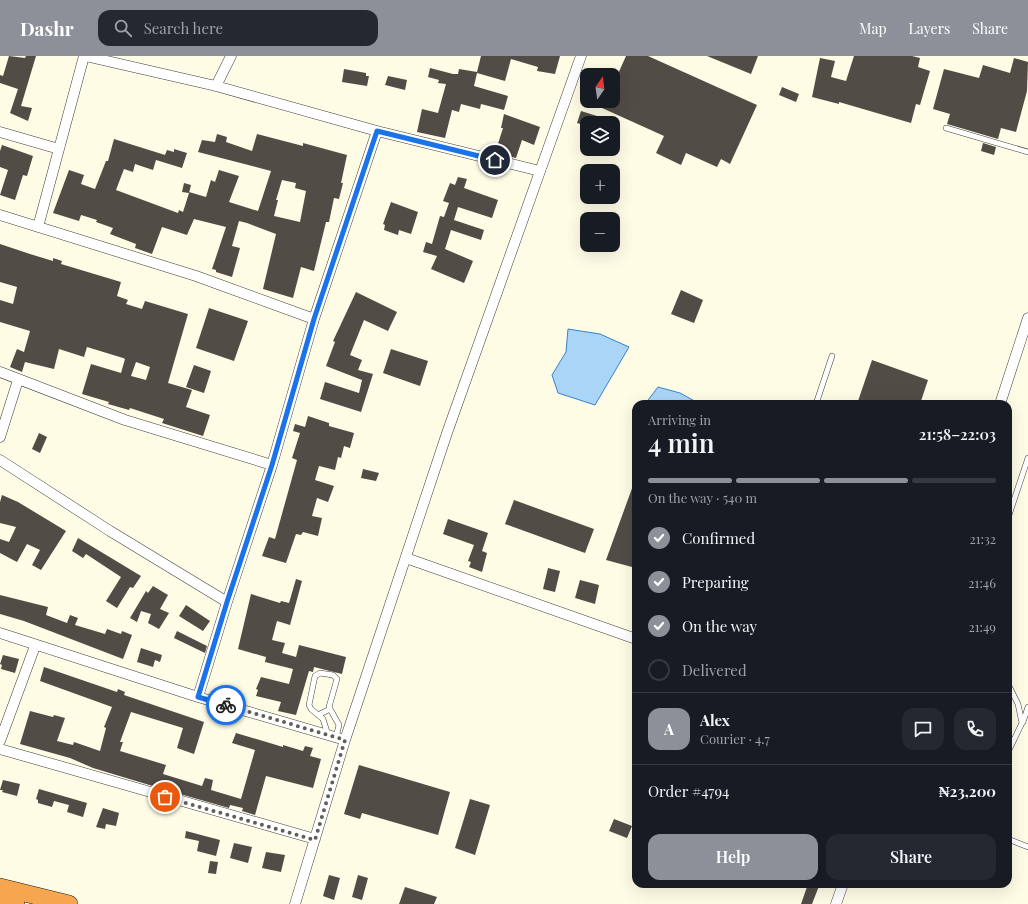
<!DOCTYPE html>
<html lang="en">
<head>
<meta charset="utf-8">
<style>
	:root { --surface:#171b24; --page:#242831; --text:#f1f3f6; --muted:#9ea1a6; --line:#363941; --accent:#8c9099 }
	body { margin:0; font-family:"Playfair Display",serif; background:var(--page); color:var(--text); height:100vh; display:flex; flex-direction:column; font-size:15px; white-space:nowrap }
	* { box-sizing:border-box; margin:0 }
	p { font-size:13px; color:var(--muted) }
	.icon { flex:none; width:22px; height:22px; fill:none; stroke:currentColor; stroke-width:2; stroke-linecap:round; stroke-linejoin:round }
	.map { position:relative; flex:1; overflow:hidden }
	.side { position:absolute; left:632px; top:344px; width:380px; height:488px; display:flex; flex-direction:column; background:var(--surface); border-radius:12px; box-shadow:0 4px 16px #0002 }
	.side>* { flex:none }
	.needle { width:26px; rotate:13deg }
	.fabs { position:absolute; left:580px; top:12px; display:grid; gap:8px }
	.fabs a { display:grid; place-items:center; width:40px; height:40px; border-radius:8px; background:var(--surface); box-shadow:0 4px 16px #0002; font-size:20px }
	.pin { position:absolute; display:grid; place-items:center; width:34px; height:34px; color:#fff; margin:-17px; border:2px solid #fff; border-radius:50%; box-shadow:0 1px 4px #0007 }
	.courier { position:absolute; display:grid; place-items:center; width:40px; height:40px; margin:-20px; border:3px solid #1a73e8; border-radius:50%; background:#fff; color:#222; box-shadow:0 1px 5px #0007 }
	.head em { font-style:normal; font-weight:600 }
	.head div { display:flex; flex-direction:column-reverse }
	.head { display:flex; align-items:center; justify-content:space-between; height:68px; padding:0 16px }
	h1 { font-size:26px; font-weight:600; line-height:30px }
	.bar { display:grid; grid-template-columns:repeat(4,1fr); gap:6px 4px; align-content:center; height:48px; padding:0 16px }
	.bar i { height:5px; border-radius:3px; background:var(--line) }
	.bar .current { background:var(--accent) }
	.bar p { grid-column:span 4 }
	.line { display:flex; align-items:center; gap:10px; padding:0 16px; border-top:1px solid var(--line) }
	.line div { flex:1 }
	.round { display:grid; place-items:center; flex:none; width:42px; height:42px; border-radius:12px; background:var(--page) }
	ol { padding:0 16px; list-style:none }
	li { display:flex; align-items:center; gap:12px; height:44px }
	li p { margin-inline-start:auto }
	li .icon { padding:4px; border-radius:50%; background:var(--accent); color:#fff; stroke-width:4 }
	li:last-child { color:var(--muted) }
	li i { width:22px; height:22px; border:2px solid var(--line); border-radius:50% }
	.button { display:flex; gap:8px; margin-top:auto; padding:8px 16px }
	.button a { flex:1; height:46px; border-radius:12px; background:var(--accent); color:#fff; font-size:16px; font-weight:600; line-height:46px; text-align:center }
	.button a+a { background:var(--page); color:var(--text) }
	header { display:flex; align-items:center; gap:24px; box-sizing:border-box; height:56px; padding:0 20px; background:var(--accent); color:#fff }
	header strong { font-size:19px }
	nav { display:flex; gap:22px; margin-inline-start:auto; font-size:14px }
	.search { width:280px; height:36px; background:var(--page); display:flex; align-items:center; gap:10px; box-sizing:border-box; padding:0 14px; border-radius:12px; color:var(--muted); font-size:15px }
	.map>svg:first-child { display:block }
	.water { fill:#abd5f6; stroke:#3385cd }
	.building { fill:#524c46; fill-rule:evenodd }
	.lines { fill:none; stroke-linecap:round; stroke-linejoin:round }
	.lane-casing { stroke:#3d3d3d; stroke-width:6 }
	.street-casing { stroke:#3d3d3d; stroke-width:11 }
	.highway-casing { stroke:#1b1b1b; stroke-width:18 }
	.lane { stroke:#fff; stroke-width:5 }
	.street { stroke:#fff; stroke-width:10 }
	.highway { stroke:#f5a64e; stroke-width:17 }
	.done { stroke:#605f57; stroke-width:4; stroke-dasharray:0 7.2 }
	.route { stroke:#1a73e8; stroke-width:5 }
</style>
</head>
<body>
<header>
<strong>Dashr</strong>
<div class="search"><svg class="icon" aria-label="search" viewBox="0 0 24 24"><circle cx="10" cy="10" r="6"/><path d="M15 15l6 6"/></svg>Search here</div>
<nav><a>Map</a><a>Layers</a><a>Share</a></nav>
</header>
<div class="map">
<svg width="1028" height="848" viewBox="0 0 1028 848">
	<rect width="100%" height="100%" fill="#fffce6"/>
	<path class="water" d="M568,273l32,5 29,13 -34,58 -37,-12 -6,-18 14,-23z
		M658,331l22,6 20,11h-55z"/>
	<path class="building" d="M9,0l16,2 1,-2h10l-15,50 11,2 -4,13 -18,-8 8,-24 -18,-6v-8l3,1z
		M481,0h79l-5,18 -18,-3 1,-4 -27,-8 -6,22 -28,-8 -3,13 34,10 -4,14 -23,-6 -1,5 -19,-5 -2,8 -7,-2 -7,28 -28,-6 5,-23 16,4 8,-29 -8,-1 1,-3 -11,-3 2,-9 23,6h5l1,-5 18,3z
		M626,0h22l109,49 -27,59 -9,-5 -4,8 -31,-14 -5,12 -25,-12 8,-17 -62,-28 4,-7h7v-16z
		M707,0h51l-7,18z
		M854,0h58l8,2 -2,9 12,4 -10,34 -4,-1 -5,19 -72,-21v2l-27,-7 8,-39 15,3 -4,16 15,4z
		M1014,2l14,4 -1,29 -11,41 -15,-4 -3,11 -51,-15 3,-10 -17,-5 11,-40 35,9 4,-13 27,8z
		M344,13l22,4v3h3l-2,10 -25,-4z
		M388,20l19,4 -2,10 -20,-5z
		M782,31l17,7 -3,8 -17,-7z
		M581,55l16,5 -3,7h-7v3l-10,-3z
		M504,58l36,13 -6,18 -12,-5 -6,18 -21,-5 8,-25h-2z
		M217,78l10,3 -1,5 26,9 5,-17 46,12v-3l44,12 -6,28h2l-4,16 -5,-1 -5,24h-3l-12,49 -13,-4 -8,31 -30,-9 13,-55 -29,-11 -8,-2 -7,25 8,2 -8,29 -16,-5v-2l-4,-1 14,-42 -32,-8 -7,16 -25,-8 -10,27 -17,-6 1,-4 -26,-10 3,-6 -17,-6 1,-2 -16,-5 -2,6 -26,-8 16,-43 15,5 -3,9 14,5 11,-28h2l6,-22 51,16 2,-5 7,2v-3l13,4 -5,15 -26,-8 -3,10 -18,-6 -2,8 -9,-3 -8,21 62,23 1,-3 4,2 6,-19 -7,-1 2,-9 7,2 -2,8v-1l17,5 5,-17 4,2 4,-12 20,6 -10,26 29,9 13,-40 -73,-19 4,-12 13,2zM282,124l14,3 -1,5 11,3 -6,31 -26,-6 4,-16h-2z
		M983,87l13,4 -2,8 -13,-4z
		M2,89l31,11 -6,20 -4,-1 -8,25 -15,-5 8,-25 -8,-3v-16z
		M458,121l9,2 -3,9 34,12 -6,18 -34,-11 -4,13 30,10 -3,10 -30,-10 -6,19 28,12 -9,22 -33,-14 6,-13 -14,-4 3,-10 6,2 8,-28 4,1 5,-14 -6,-2 7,-18 5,2z
		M391,146l27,10 -7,22 -12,-4 -1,5 -14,-5 1,-5 -2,-1z
		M0,188l30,10 23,7v-3l9,3 -1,3 60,18 -4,14 11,4 -2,4 16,5 3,-8 43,13 -20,69 24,7 -6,17 24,8 -7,21 -41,-13 2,-4 -34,-11 -1,2 -21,-6 1,-2 -27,-8 9,-30 30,9 4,-14 -2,-1 -36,-11 -3,10 -25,-8 -5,20 -29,-7 -3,10 -12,-5 7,-18 7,3 6,-21 -30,-9v-22l13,4 4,-17 -17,-5zM136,306l14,5 -4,13 -15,-4z
		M681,234l22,10 -9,23 -23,-9z
		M356,236l41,20 -9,19 -24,-11 -14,35 12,5 -4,10 15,4 -12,38 -41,-13 5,-17 34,11 3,-13 -36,-14 9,-24 -2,-1z
		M209,252l39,13 -14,40 -38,-13z
		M391,293l37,12 -8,25 -37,-13z
		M872,304l56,20 -8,24h-63z
		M194,309l17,6 -7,22 -18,-6z
		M308,360l21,7v3l25,7 -4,15 -6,-2 -3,12 -3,-1 -3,13 -16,-4 -4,14 19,6 -6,16 -11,-4 -5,18 10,2 -4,18 -15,-4 -2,3 -5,-1 -10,29 -24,-7 7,-19 6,2 22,-79 -5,-2 8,-25 -7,-2 2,-7 10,3z
		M39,377l8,4 -7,16 -8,-4z
		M363,413l16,4 -3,8 -15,-3z
		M635,424l1,76 -4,11 -26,-7z
		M2,439l16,7 48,29 -25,39 -9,-5 8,-15 -13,-6 -10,18 -17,-9v-14l9,3 7,-15 -16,-4v-21z
		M514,444l80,29 -9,24 -80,-29z
		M448,463l40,14 -6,18 5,2 -5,19 -13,-5 2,-5 -3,-1 6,-16 -31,-11z
		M78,482l63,38 -8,12 -3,-1 -13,21 -11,-7 15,-24 -35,-23 -3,4 -11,-7z
		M548,512l12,3 -5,21 -12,-3z
		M296,523l6,2 -12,44 -13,-4 -5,19 13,3 -3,10 14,4 3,-12 47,12 -4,17 -28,-7 -1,5 -4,-1 -13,44 -18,-4 3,-9 -25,-6 2,-6 -2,-1 5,-12 28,7 4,-15 -28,-7 1,-5 -28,-8 13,-55 29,9 1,-2 8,2z
		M580,524l19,5 -4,19 -20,-6z
		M153,530l15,9 -8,14 9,4 -10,16 -11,-6 3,-9 -10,-3 -4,11 -7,-4 16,-27 2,2z
		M0,539l48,12 -2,8 21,8 3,-8 8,3 -3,7 30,9 2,-5 14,5 1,-3 10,4 -9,24 -99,-38 -24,-7z
		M186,549l24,16 -7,10 -24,-15z
		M177,575l30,15 -2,7 -31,-15z
		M141,592l21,7 -2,7 -5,-2 -2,7 -16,-5z
		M3,599l16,4 -4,14 -14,-4 1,-4 -2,-1z
		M44,611l73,25 1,-3 7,3 -1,3 80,27 -10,32 -17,-6 6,-20 -52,-16 -11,30h3l-3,9 46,14 -3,9 39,12 3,-8 8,2 -2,10 30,9 14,-49 -23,-7 4,-10 47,14v-2l20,6 2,-5 8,2 -3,8 11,3 -8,29 -47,-12 -11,39 -13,-4 1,-3 -13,-3 -1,3 -63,-18 -73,-22 -23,-10 -50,-14 10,-33 23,6 1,-2 11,3 -8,23 16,4 1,-3 26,9 6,-23 -2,-1 8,-20 -72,-26z
		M359,709l91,27 -12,43 -76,-22 -2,6 -16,-5z
		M3,724l17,4 -3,12 -15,-4 1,-2h-3z
		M39,733l48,14 -4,14 -16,-5 2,-7 -15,-4 -2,6 -14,-4v-3l-2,-1z
		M470,743l20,6 -15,50 -20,-7z
		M103,752l16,5 -3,13 -10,-2 -1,5 -9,-2z
		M614,763l18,7 -5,12 -18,-7z
		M186,775l34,9 -4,16 -19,-5 2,-10 -14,-3z
		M234,787l18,4 -4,16 -18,-5z
		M266,796l19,3 -4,17 -19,-4z
		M210,805l8,1 -2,12 -8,-1z
		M329,819l11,3 -6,22 -11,-4z
		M358,819l10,3 -6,22 -10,-3z
		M808,828l11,2 -7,18h-11z
		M405,831l32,10 -3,7h-35z"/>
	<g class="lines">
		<defs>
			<path id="lane" d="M946,72l82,24
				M816,348l16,-48
				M1008,462l20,-60
				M1008,628l10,20 4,19 -14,29
				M318,659l12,-6
				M1023,666l5,-15
				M328,679l-5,-16 -12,-10 -2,-4 6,-29 5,-3 13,2 4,4 -8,28 10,18 -3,12
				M1008,783l20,8"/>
			<path id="street" d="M85,0l131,30 161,45 163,40
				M216,30l15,-30
				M0,76l59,17
				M0,159l196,61 118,43
				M38,171l46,-171
				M0,316l125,48 147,45
				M1000,348l28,-86
				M0,381l18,-57
				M0,404l110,71 117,71
				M406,502l230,81
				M0,577l198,64 147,43
				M198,641l29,-95 45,-137 42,-146 63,-188
				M0,685l35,-95
				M0,693l315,90
				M295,848l50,-164 102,-307 134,-377
				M836,848l7,-20"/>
			<path id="highway" d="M0,831l69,17
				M0,844l16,4"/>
		</defs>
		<use href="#lane" class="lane-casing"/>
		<use href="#street" class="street-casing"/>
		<use href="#highway" class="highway-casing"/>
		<use href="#lane" class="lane"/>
		<use href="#street" class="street"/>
		<use href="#highway" class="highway"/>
	</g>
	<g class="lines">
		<path class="done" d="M165,741l150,43 30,-100 -119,-35"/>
		<path class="route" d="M226,649l-28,-8 29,-95 45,-137 42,-146 63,-188 118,29"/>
	</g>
</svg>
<div class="fabs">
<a><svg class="needle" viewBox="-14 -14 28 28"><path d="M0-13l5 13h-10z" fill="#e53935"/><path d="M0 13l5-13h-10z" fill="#9ea1a6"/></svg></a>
<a><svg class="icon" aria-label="layers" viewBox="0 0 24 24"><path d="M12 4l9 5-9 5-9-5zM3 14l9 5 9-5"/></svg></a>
<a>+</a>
<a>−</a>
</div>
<div class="pin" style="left:165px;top:741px;background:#ea580c"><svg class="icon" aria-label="bag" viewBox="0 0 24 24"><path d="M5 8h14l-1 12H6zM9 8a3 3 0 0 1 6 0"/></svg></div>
<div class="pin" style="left:495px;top:104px;background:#1f2937"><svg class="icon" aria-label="home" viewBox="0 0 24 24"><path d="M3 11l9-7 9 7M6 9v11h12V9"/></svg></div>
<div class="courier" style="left:226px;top:649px"><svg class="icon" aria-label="bike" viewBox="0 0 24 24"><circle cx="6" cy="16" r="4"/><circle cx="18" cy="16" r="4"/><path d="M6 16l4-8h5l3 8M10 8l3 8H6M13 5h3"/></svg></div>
<section class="side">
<div class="head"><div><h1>4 min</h1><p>Arriving in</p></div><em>21:58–22:03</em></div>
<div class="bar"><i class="current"></i><i class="current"></i><i class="current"></i><i></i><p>On the way · 540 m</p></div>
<ol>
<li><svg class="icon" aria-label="check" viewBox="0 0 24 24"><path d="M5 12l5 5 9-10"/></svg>Confirmed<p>21:32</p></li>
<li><svg class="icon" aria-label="check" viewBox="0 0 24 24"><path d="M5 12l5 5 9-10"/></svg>Preparing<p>21:46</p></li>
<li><svg class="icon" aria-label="check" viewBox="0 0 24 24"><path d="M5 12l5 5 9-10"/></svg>On the way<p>21:49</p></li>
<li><i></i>Delivered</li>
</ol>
<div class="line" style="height:72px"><b class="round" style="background:var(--accent);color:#fff">A</b><div><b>Alex</b><p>Courier · 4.7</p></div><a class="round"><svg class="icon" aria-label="chat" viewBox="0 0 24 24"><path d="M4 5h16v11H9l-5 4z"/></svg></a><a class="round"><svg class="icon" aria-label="phone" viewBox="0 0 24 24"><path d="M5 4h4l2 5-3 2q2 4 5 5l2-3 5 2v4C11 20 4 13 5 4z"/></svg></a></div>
<div class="line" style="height:52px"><div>Order #4794</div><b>₦23,200</b></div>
<div class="button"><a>Help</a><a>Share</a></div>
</section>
</div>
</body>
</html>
